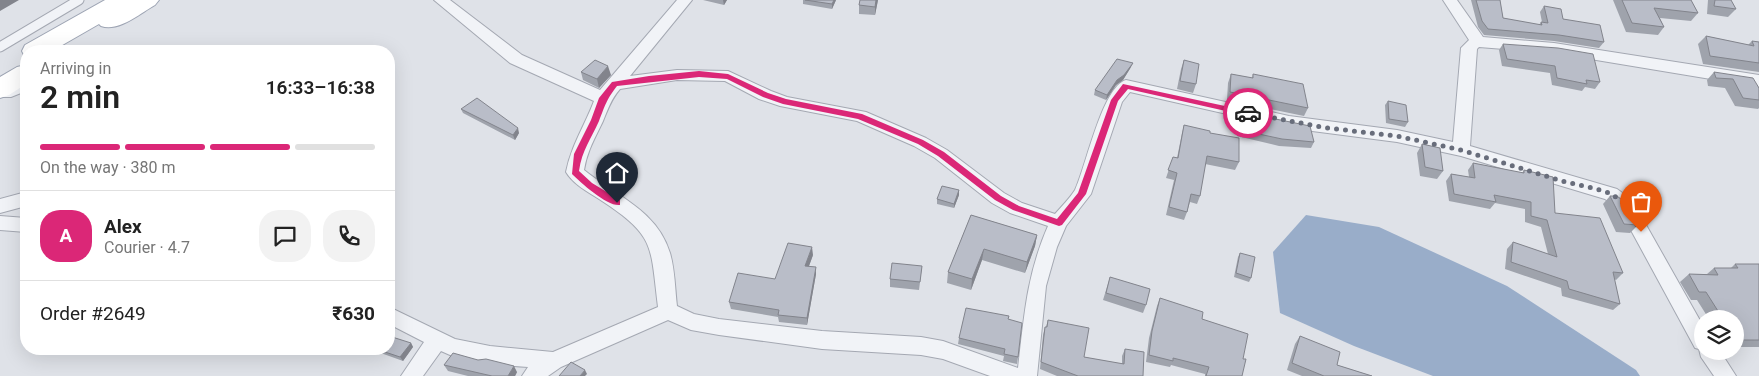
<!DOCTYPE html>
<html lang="en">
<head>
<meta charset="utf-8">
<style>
	:root { --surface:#fff; --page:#f2f2f2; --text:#222; --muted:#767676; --line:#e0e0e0; --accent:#db2777 }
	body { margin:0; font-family:Roboto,sans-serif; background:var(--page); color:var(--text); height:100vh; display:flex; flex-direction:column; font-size:19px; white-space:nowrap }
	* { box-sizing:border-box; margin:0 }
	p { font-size:16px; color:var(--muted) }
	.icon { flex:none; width:28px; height:28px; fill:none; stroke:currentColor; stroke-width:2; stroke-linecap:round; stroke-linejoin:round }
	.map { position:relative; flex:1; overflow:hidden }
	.side { position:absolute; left:20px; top:45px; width:375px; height:310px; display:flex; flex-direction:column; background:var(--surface); border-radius:20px; box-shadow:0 5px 20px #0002 }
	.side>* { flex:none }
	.tools { position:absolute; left:1694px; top:310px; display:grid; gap:10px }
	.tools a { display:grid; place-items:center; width:50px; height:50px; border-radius:50%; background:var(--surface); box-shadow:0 5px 20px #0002; font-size:25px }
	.pin { position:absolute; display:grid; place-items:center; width:42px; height:42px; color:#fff; margin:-51px -21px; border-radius:50% 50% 50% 0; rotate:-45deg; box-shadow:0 0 5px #0007 }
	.pin .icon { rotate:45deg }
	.courier { position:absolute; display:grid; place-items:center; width:50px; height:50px; margin:-25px; border:4px solid #db2777; border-radius:50%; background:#fff; color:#222; box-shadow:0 1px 6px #0007 }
	.summary em { font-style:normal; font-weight:600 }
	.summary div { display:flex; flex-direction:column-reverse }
	.summary { display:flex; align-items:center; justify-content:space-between; height:85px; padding:0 20px }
	h1 { font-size:32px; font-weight:600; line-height:38px }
	.bar { display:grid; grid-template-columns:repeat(4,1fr); gap:8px 5px; align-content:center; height:60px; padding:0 20px }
	.bar i { height:6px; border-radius:4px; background:var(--line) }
	.bar .current { background:var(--accent) }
	.bar p { grid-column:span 4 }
	.line { display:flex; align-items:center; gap:12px; padding:0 20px; border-top:1px solid var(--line) }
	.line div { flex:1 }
	.round { display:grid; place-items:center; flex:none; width:52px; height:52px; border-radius:20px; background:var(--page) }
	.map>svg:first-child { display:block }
	.water { fill:#99adc9 }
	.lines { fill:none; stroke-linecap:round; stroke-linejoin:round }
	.lane-casing { stroke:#a4a8b2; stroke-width:11 }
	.street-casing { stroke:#a4a8b2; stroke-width:2 }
	.primary-casing { stroke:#9ea5b4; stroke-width:2 }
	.lane { stroke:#f1f3f7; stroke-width:9 }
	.street { fill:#f1f3f7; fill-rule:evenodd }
	.primary { fill:#fff; fill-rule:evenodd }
	.wall { fill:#9fa3ac }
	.shaded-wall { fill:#82848c }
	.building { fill:#b9bdc8; stroke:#82848c }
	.route { fill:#db2777 }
	.done { stroke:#686d7b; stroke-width:5; stroke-dasharray:0 9 }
</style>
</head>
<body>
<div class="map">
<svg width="1759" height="376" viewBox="0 0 1759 376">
	<rect width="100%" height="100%" fill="#dfe2e8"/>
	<path class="water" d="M1306,215l73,12 128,59 129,84 4,6h-207l-79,-30 -74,-33 -7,-61z"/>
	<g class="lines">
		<defs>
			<path id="lane" d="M0,47l79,-47"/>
			<path id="street" d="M434,0h16l72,55 78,35 77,-90h15l-62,76 47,-6 51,1 43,20 16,6 79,15 60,26 21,12 57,43 18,10 33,11c7,-8 15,-16 20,-24 11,-23 27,-103 51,-110l163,36 108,14 56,12 8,-94 8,-8 -26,-40h14l26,37 71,6 205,32v12l-205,-34 -75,-6 -2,2 -7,97 147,43 15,11 70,124v27h18l16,25h-22l-13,-19 -2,-8 -4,-1 -75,-138 -15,-11 -144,-43 -64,-14 -108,-14 -159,-36 -8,10 -31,92 -25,32 -9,21 -11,39 -9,90h-47l-47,-17 -22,-4 -99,-6 -103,-14 -28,-5 -23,-10 -107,47 -13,9h-26l6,-9c-28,-2 -61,-3 -87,-16l-18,25h-22l23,-34 -35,-18v-17l66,32 35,7 63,6 105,-45c-8,-63 -2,-71 -59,-108 -11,-7 -26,-15 -33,-27 5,-26 19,-47 28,-71l-84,-38zM677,80l48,1 34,18 21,7 77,15 57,25 21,12 57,45 18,10 38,13c-21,48 -24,90 -30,142l-75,-27 -22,-4 -99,-6 -103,-12 -25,-5 -17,-8c-2,-17 -2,-36 -7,-53 -13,-43 -54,-57 -86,-83 3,-19 11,-32 19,-49 5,-12 8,-22 17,-32z
				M26,79v12l-15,6h-11v-12h9z
				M26,192v14l-26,7v-14z
				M0,216l26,2v14l-26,-2z"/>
			<path id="primary" d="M105,0h54l-4,5c-16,9 -36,27 -54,21l-2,-2 -47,27h-26l-1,6 -3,-6 3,-6z
				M26,65v19l-17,11 -9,3v-21l17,-10z"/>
		</defs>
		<use href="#lane" class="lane-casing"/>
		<use href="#street" class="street-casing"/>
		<use href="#primary" class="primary-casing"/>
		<use href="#lane" class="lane"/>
		<use href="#street" class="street"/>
		<use href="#primary" class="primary"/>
	</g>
	<path class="wall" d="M703,0h24l-3,5z
		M803,0h33l-4,9 -29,-5z
		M860,0h18l-3,15 -16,-1v-9z
		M1471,0h29l3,18 36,7 2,-3h1l-2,-10 4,-6 19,13 41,23 -5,6 -45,-7 -70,-6 -6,-8z
		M1613,0h78l7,13 -7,8 -31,-3 4,9 -6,8 -32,-3z
		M1708,0h23l5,9 -8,8 -21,-3z
		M1706,36l42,9 4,-4 7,1v30l-56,-8 -5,-20z
		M1503,44l97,38 -5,7 -10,-2 -3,4 -30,-6 -2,-12 -48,-7 -3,-16z
		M1184,60l12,24 -3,9 -16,-4 4,-20z
		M1131,67l-8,13 -7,5 -10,15 -12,-5 1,-5z
		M581,72l30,3 -12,13 -16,-8z
		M1714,72l45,16v20l-1,1 -23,-3 -10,-18 -17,-2 -1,-6z
		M1231,74l21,4 1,-4 55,34 -4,8 -77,-16 1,-17z
		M1388,101l20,21 -3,5 -19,-4 -1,-18z
		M461,109l58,24 -4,7 -52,-27z
		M1241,112l73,30 -3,6 -32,-2 -42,-10 1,-18z
		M1184,125l26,8 29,29 -4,8 -30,-6 -5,32 -3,8 -7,-2 -3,10 -3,8 -18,-5 8,-35 -8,-2 7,-21 4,1 5,-25z
		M1422,144l21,27 -6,8 -17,-3 -3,-23z
		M1473,163l49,10 2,-3 31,43 68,60 -7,7 -2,-1 6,25 -7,6 -51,-14 -1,-8 -56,-19 2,-20 6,-7 35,12 -7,-27 -16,-5v-13l-30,-6 -5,6 -41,-8 -3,-20 5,-7 18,3 -1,-7z
		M959,190v5l-5,13 -17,-4v-5z
		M1610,196l28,29 -8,8 -14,-1 -13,-28z
		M971,215l66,20 -2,11 -10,27 -43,-13 -11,30 -24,-7 1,-11z
		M1240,253l11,25 -2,4 -15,-5 4,-20z
		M813,255l-4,11 7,8 -9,51 -28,-3 -1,-5 -47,-8 -2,-7 46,-23z
		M1735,264h24v83h-24v-28h-26l-12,-19h-6l-11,-18 9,-8h18l7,-6h17z
		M922,266l-3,24 -29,-3v-8z
		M1110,277l36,28 -3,8 -40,-13z
		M1160,298l42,21 41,40 -1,17h-37v-2l-34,-9 -1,2 -24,-5 3,-24 8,-32z
		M1008,319l10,38 -1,7 -14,-3 1,-5 -46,-12 1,-6z
		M1048,320l36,37 38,7v-8l3,-7 18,27h-86l-17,-7 3,-34 2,-8h1z
		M1300,336l37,29 35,11h-70l-15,-6 8,-26z
		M411,343l2,4 -10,14 -25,-9 -3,-3z
		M444,365l73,7 -2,4h-47l-20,-5z"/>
	<path class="shaded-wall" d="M0,0h19l-19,11z
		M723,0h4l-3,5z
		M834,0h2l-4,9v-5z
		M876,0h2l-3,15v-8z
		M1133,63l-2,4 -8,13 -7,5 -10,15 1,-5 10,-15z
		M608,66l3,9 -12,13 -2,-9z
		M518,128l1,5 -4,7 -2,-5z
		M959,190v5l-5,13v-4z
		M1037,235l-2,11 -10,27 2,-11z
		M812,247l1,8 -7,19 -1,-8z
		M984,249l-2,11 -11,30 1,-11z
		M816,267v7l-9,51v-7z
		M411,343l2,4 -10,14 -3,-4z
		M514,366l3,6 -2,4h-7z
		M585,370l2,4 -2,2h-5z"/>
	<path class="building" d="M805,0h29l-2,4z
		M860,0h16l-1,7 -16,-2z
		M1476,0h24l3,18 39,7 -1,-3 7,1 -4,-17 17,3 2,10 37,6 4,17 -45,-7 -71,-6 -6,-8z
		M1622,0h69l7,13 -44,-5 10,19 -32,-4z
		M1715,0h16l5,9 -22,-3z
		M1706,36l48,10 -2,-5 7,1v21l-49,-7z
		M1503,44l55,4 35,6 7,28 -14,-2 1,4 -30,-6 -2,-12 -48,-7z
		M1117,59l16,4 -9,12 -7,5 -10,15 -12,-5z
		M595,60l13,6 -11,13 -16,-7z
		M1184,60l15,4 -3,20 -16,-3z
		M1714,72l39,6 6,10v12l-16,-2 -10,-19 -17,-1z
		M1231,74l22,4v-4l50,10 5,24 -78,-16z
		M477,98l41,30 -5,7 -52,-26z
		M1388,101l18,4 2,17 -19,-3z
		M1241,112l69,14 4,16 -32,-3 -42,-9z
		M1184,125l26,6v2l29,5v24l-32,-6 -7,40 -9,-2 -4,18 -18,-5 8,-34 -9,-3 5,-13 5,1z
		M1422,144l18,4 3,23 -18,-4z
		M1473,163l51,10v-3l29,7 2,36 45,5 23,55 -10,-1 7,32 -51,-15 -2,-8 -56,-19 2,-20 44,15 -10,-37 -16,-4v-14l-37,-7 2,7 -42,-8 -3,-20 24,4z
		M942,186l17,4 -5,14 -17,-5z
		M1610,196h7l9,7 12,22 -14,-1z
		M971,215l66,20 -10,27 -43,-13 -12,30 -24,-7z
		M788,243l24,4 -7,19 11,1 -9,51 -29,-3 1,-5 -50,-8 9,-29 37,6z
		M1240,253l15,4 -4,21 -15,-5z
		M892,263l30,3 -2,16 -30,-3z
		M1735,264h24v76h-22l-2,-4v-17h-12l-17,-27h-7l-10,-18 29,1 -4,-7h24z
		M1110,277l40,12 -4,16 -40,-12z
		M1160,298l43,14 -1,7 46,15 -5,25h3l-4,17h-36l3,-9 -36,-9v3l-24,-6 3,-24z
		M966,308l43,8 -1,3 14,4 -4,34 -14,-3 1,-5 -46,-11z
		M1048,320l41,8 -5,29 40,7 1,-15 19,3 -1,24h-65l-37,-14 4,-35h2z
		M389,336l22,7 -11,14 -24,-8h13z
		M1300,336l40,16 -3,13 35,11h-48l-32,-13z
		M453,353l25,7 8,-1 28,7 -6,10h-16l-48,-11z
		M571,362l14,8 -5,6h-21z"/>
	<path class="route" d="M699,71l29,3 40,19 18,6 76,15 61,26 21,12 57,44 18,10 38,13 21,-26 33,-93 12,-16 125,27 4,2 -4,3 -120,-27 -10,12 -32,93 -24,31 -3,1 -46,-16 -18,-10 -57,-44 -20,-12 -60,-25 -75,-15 -20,-7 -36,-18 -28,-2 -82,9c-11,14 -12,20 -18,35 -8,18 -17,29 -20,50l13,12 28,17v5c-12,2 -39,-22 -48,-31l2,-20 17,-34 8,-22 13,-16 37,-6z"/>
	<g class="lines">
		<path class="done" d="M1248,113l79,15 70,8 64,14 101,31 31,7 19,6 14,11 15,27"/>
	</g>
</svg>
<div class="tools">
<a><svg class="icon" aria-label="layers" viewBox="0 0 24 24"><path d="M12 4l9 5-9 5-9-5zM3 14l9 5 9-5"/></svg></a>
</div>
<div class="pin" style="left:1641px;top:232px;background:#ea580c"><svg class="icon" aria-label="bag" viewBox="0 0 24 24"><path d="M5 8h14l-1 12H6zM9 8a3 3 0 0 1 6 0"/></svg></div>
<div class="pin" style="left:617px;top:203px;background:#1f2937"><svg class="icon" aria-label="home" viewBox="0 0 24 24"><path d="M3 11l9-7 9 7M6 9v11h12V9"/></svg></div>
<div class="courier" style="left:1248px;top:113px"><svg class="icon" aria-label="car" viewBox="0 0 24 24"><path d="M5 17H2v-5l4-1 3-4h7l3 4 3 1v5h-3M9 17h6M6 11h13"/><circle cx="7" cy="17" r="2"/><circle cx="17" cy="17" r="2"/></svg></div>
<section class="side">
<div class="summary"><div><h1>2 min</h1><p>Arriving in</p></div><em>16:33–16:38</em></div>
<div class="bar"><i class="current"></i><i class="current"></i><i class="current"></i><i></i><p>On the way · 380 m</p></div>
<div class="line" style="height:90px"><b class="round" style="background:var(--accent);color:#fff">A</b><div><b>Alex</b><p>Courier · 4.7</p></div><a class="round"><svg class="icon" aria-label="chat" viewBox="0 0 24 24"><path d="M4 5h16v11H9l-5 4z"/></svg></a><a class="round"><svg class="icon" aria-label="phone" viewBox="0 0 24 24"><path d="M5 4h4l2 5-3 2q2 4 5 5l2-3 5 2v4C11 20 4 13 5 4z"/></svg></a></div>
<div class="line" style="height:65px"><div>Order #2649</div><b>₹630</b></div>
</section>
</div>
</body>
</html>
